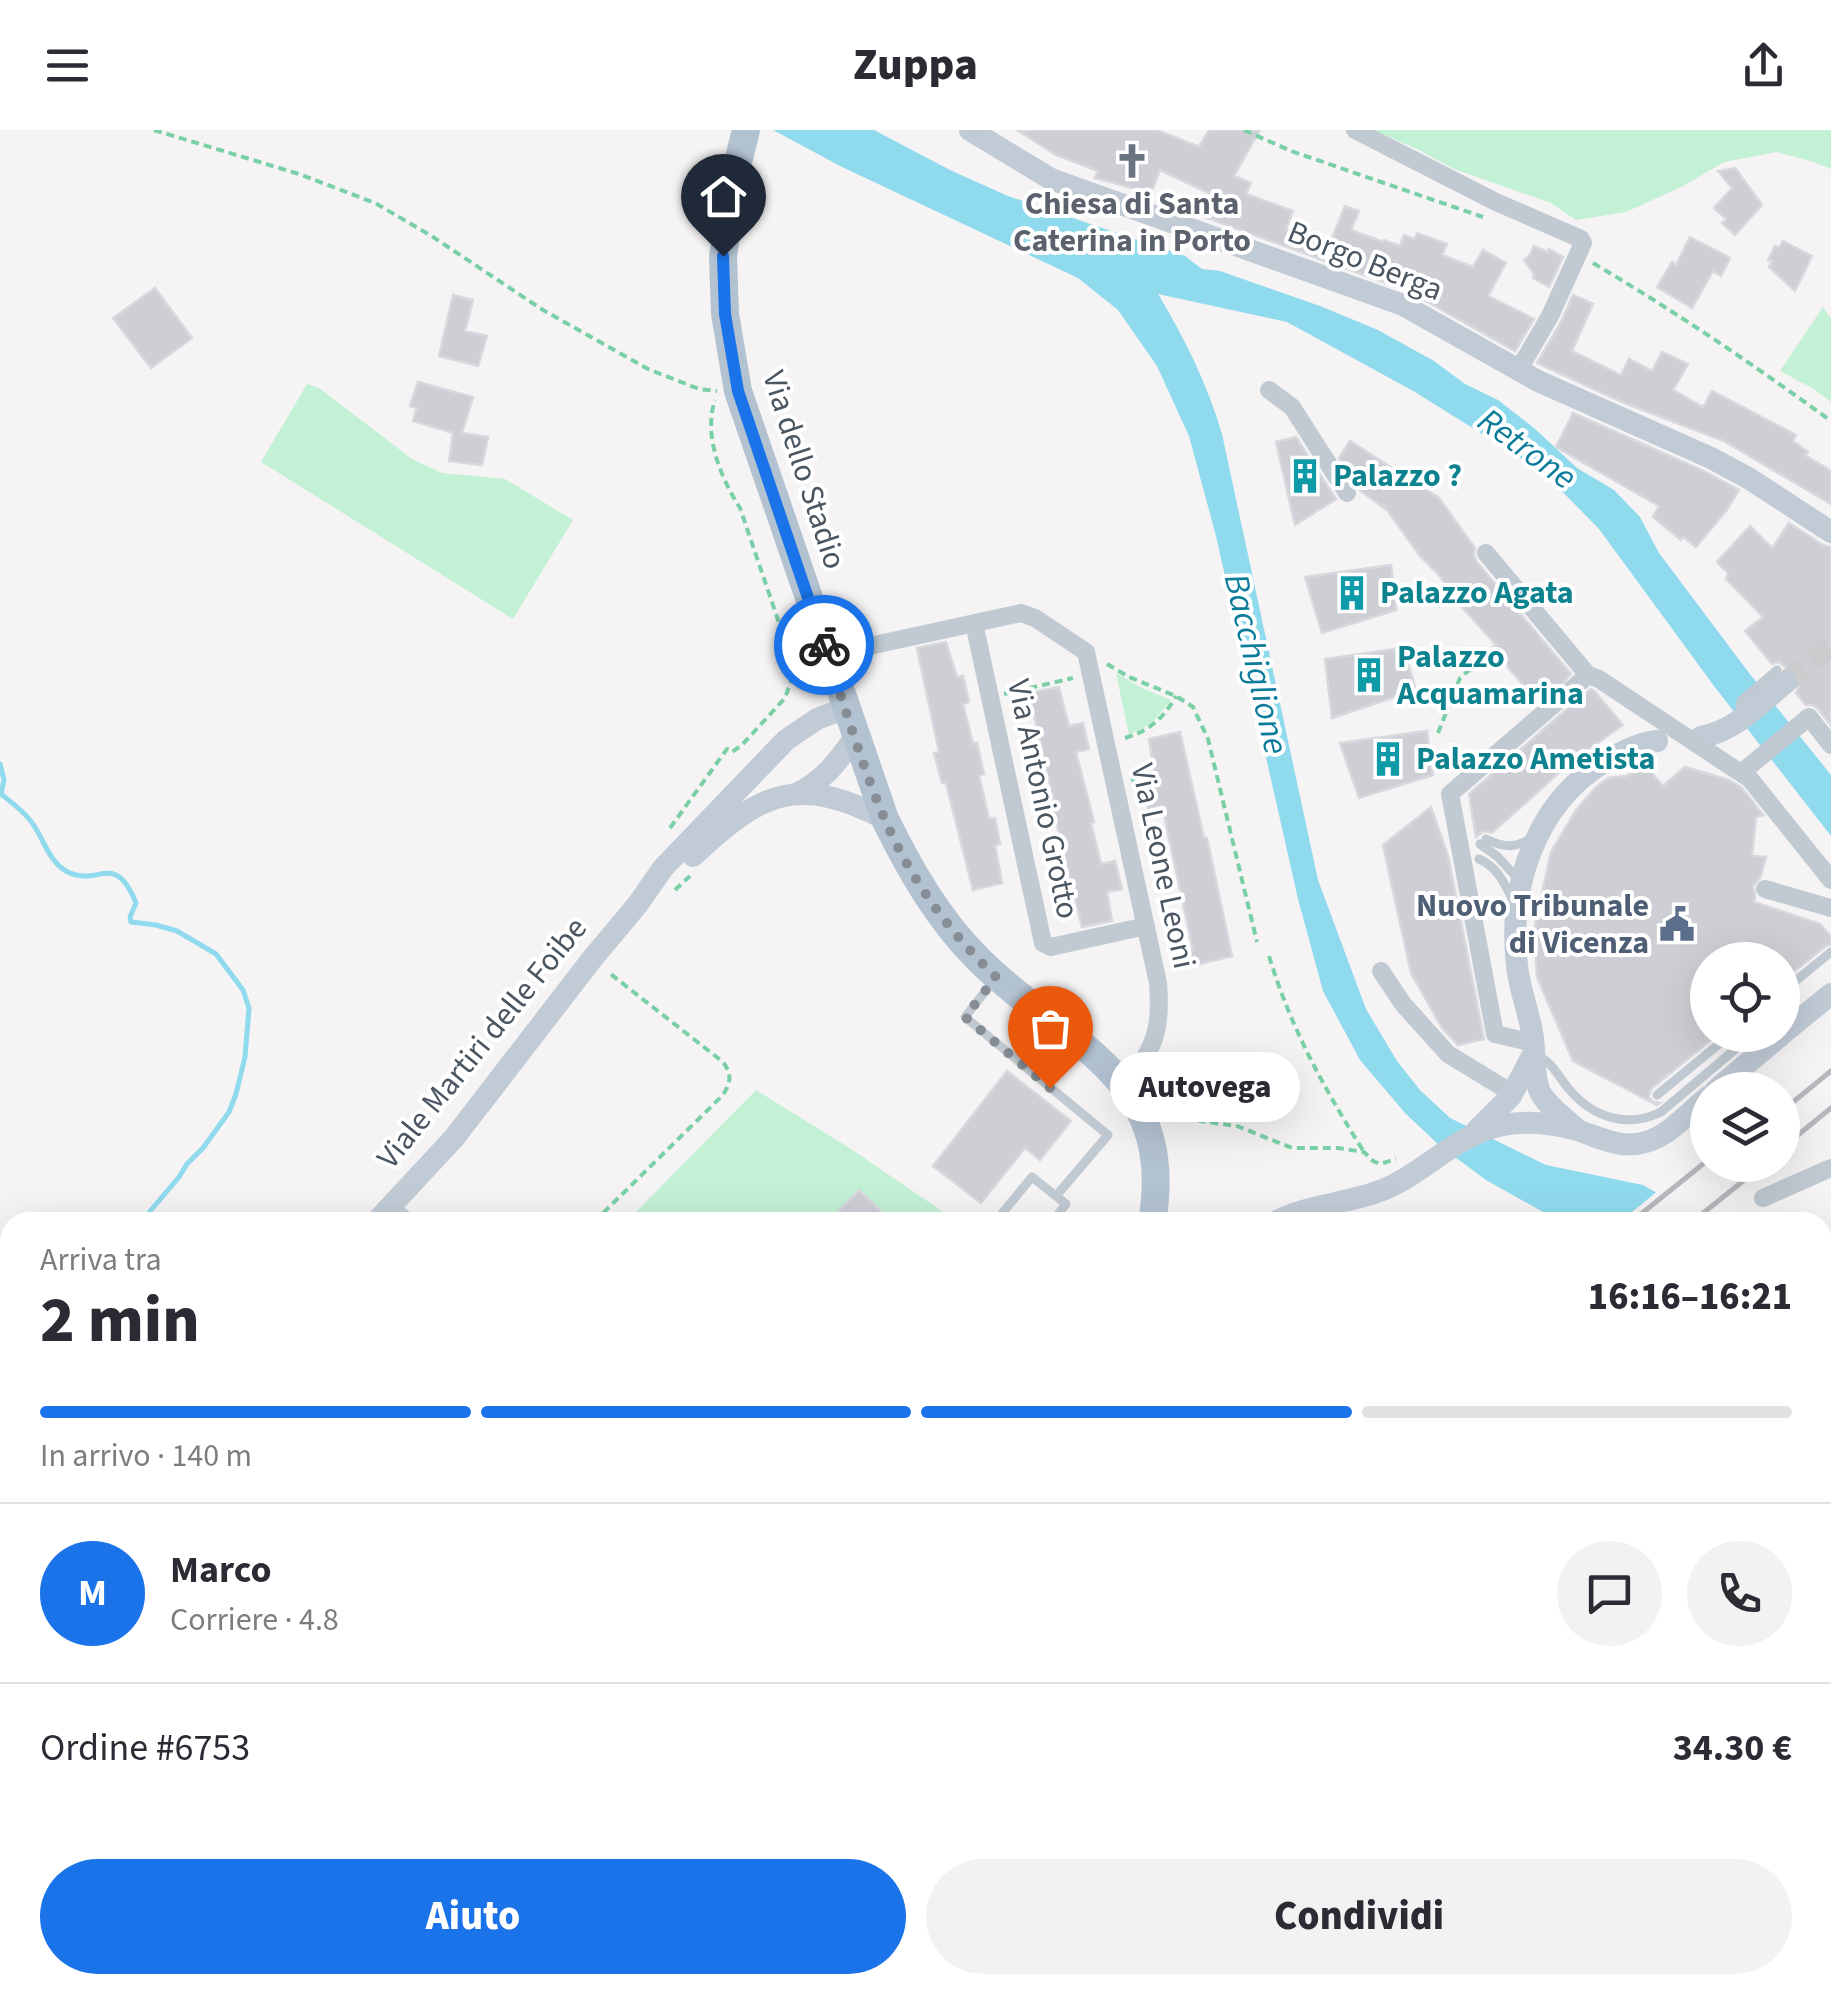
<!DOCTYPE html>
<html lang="it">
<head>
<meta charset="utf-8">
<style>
	:root { --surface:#fff; --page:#f2f2f3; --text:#2b2b33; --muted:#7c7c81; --line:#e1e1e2; --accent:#1a73e8 }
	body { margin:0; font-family:"Source Sans 3",sans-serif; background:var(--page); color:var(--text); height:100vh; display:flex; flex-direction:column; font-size:38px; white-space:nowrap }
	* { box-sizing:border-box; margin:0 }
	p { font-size:32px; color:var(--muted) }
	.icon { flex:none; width:55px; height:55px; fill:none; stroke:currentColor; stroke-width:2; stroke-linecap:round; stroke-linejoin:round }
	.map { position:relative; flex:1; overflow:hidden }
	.side { position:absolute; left:0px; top:1082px; width:1832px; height:782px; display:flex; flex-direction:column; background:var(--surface); border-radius:30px 30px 0 0; box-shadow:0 10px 40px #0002 }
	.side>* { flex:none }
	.buttons { position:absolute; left:1690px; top:812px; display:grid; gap:20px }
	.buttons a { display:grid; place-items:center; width:110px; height:110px; border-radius:50%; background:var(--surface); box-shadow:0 10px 40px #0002; font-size:50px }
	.pin { position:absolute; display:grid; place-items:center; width:85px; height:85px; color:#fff; margin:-102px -42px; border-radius:50% 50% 50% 0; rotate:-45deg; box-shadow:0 0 10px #0007 }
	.pin .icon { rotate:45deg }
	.courier { position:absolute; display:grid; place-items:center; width:100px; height:100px; margin:-50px; border:8px solid #1a73e8; border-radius:50%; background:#fff; color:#222; box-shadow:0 2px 12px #0007 }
	.bubble { position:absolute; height:70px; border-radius:35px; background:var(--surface); box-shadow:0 10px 40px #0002; font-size:32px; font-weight:800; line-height:70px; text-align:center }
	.head em { font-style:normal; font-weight:800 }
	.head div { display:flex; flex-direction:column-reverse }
	.head { display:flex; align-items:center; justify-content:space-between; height:170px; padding:0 40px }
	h1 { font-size:65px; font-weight:800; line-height:75px }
	.bar { display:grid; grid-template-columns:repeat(4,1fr); gap:15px 10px; align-content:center; height:120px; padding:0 40px }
	.bar i { height:12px; border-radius:8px; background:var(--line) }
	.bar .current { background:var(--accent) }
	.bar p { grid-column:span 4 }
	.line { display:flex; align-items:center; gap:25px; padding:0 40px; border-top:2px solid var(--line) }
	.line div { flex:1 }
	.round { display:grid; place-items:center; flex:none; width:105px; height:105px; border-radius:52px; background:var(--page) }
	.action { display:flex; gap:20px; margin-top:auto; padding:20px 40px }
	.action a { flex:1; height:115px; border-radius:60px; background:var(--accent); color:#fff; font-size:40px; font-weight:800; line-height:115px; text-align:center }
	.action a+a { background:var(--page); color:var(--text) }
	header { display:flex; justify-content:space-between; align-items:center; height:130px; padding:0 40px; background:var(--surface); font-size:45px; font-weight:800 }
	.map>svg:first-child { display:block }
	.education { fill:#e6e4e5 }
	.green { fill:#c3f1d5 }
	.water { fill:#90daee }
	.pier { fill:#f5f3f3 }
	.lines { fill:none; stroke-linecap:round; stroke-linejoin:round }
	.stream { stroke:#90daee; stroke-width:5 }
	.building { fill:#cdcfd5; stroke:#d7d9de; stroke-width:2.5 }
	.secondary-tunnel { stroke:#caccce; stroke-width:22; stroke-dasharray:22 11; stroke-linecap:butt }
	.path { stroke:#7ad0a6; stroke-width:4; stroke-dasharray:8 5; stroke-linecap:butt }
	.lane { stroke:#c1cad2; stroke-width:9 }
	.street { stroke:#c1cad2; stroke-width:18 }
	.secondary { stroke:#c1cbd6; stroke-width:22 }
	.primary { stroke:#b3c2d1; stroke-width:28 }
	.rail { stroke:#b5b8bd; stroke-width:5 }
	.street-bridge { stroke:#c1cad2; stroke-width:18 }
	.done { stroke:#868d94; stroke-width:10; stroke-dasharray:0 18 }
	.route { stroke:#1a73e8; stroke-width:12 }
	.labels { text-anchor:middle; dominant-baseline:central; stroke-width:8; stroke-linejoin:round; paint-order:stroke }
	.worship-label { font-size:32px; font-weight:bold; fill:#5b616d; stroke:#fff }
	.street-label { font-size:32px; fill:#4a5661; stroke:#fff }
	.culture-label { font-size:32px; font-weight:bold; fill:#0d838f; stroke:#fff; text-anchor:start }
	.service-label { font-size:32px; font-weight:bold; fill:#4e5e75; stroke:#fff; text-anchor:end }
	.water-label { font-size:35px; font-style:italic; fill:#0c7c9b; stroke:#fff }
</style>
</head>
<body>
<header><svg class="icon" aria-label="menu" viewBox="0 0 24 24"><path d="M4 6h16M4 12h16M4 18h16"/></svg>Zuppa<svg class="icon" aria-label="share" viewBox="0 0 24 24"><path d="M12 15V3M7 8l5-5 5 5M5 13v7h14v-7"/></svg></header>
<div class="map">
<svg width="1831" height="1863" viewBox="0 0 1831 1863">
	<rect width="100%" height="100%" fill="#f5f3f3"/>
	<path class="education" d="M948,1855h455l13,8h-473z"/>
	<path class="green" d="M1373,0h458v39l-20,-8 -35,-9 -52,10 -41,24 -57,26 -50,8 -25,-17 -97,-34 -37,-20z
		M1823,177l8,12v83l-17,-13 -34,-18z
		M307,254l12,4 93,71 30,14 63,6 68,41 -60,99 -252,-157z
		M1116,543l26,15 29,12 -18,22 -24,13z
		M756,960l92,57 110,75h-332z
		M1831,1326v292l-9,-5v-282z"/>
	<path class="water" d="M773,0h101l76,40 58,26 177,60 17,13 18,2 100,35 58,24 56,31 31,23 33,16 36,28 43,40 37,22 26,27 19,36 90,120 82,102v61l-117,-150 -115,-157 -56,-57 -128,-80 -128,-70 -129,-28c27,45 49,89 64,140l96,446 48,129 31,52 23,29 30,28 96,47 97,20 64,37h-146l-75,-42 -46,-34 -35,-33 -45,-53 -37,-69 -25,-92 -82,-363 -27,-100 -32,-70 -39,-56 -40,-32 -236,-111z"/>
	<path class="pier" d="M1660,1059l50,29v1l-4,3h-86z"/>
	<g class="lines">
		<path class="stream" d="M0,634l4,16 -3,14c11,9 20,15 29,26 13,16 18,41 36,51 32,18 48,-22 70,32l-6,14 1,5 25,3 21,6 39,23 27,36 6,18 -4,49 -9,37 -7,18 -26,36 -16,16 -8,13 -38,45
			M0,1256l10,-12
			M0,1840l10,12
			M13,1855l7,8"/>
	</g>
	<path class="building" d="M1017,0h140l42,17 10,-17h51l-26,46 17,7 -5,11 47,17 -7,18 44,14 15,-37 14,5 -8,19 32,12 1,-2 16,6 4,-11 11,4 2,-6 30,11 -5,11 31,12 10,-17 23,13 -18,33 46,23 -19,32 -107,-60 -206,-75 9,-22 -51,-24 -9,23 -56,-15 3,-7 -42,-16z
		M1735,38l27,37 -27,30 -13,-12 4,-4 -12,-11 18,-20 -14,-17z
		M1690,107l40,21 -9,18 -8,-5 -21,37 -35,-21 15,-25 4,3z
		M1783,111l29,15 -17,35 -26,-24 3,-6 -4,-1 7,-14 4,2z
		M1534,116l13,6 2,-3 14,8 -14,30 -16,-9 1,-4 -10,-14 6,-5z
		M155,158l37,50 -41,30 -38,-50z
		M453,165l20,5 -8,31 22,5 -9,30 -39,-10z
		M1573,165l20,9 -21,47 49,24 8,-16 23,12 10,-19 26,12 -15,26 30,17 9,-16 84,44 -3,6 15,11 -3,3 26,16v33l-107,-63 -102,-39 -85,-39 24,-41z
		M418,252l55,15 -11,36 26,4 -6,28 -33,-4 4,-28 -40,-12 4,-13 -7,-2z
		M1573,283l131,58 35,19 -13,21 -30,36 -13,-10 -2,3 -28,-23 6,-11 -103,-59z
		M1296,307l40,62 -41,26 -19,-83z
		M1350,311l89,57 36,50 -1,6 2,7 95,113 -12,14 -8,3 -13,11 -27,-31 -18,-24 3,-2 -36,-40 -21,-30 -19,-19 -36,-50v2l-26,-19 -19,-31z
		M1789,393l34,22 8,2v178l-13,-16 -5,-4h-7l-10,-12 5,-13 -4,-8 -12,-5 -6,-5 -7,2 -27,-33 18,-14 -37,-38 2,-6 -11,-11 33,-36 22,22z
		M1391,435l5,45 -74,23 -17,-56z
		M946,512l11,35 6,-1 6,26 -6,2 10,40 4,-1 7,31 -5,1 10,44 6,-1 5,26 -5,1 7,38 -29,7 -27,-107h-4l-8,-30 5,-1 -22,-104z
		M1403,518l13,42 -84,28 -7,-59z
		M1059,557l10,39 14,-3 6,26 -13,3 18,70 -3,1 10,41 14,-3 7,28 -15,3 5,29 -30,6 -31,-126 2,-1 -24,-107z
		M1591,559l4,3 28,33 -51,36 -80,72 -8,-2 -8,6 -7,-43 98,-85 4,-7 7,-2z
		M1427,601l6,44 -74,23 -19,-55z
		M1180,602l24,106h3l25,118 -48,12 -3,-16 12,-2 -31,-144 -14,3 -6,-27 13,-3 -6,-40z
		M1645,635l18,21 22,-19 44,13 13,8 21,27 -7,2 -4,39 14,1 -6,21 -7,8 2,10 -1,6 66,22 11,12v8l-5,2 -44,35v-21h-74v75h9l-66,54 -2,8 4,5 7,1 -3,2 -84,-44 -36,-84 -3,-47 17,-78 25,-42 20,-23 12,-9 18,-2 10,-4z
		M1431,677l17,49 36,183 -26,6 -16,-17 -31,-55 -28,-128z
		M1007,941l64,50 -31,39 -15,-12 -44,55 -48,-37z
		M859,1060l33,32h-51l-7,-7z"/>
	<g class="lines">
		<path class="secondary-tunnel" d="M1786,552l45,-37"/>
		<path class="path" d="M154,0l145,44 76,29 55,32 113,75 105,59 51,20 18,2
			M1244,0l47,21 192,66
			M1593,133c83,49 161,102 238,158
			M1107,534l22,13 47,19 17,11 15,32 49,203
			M1004,564l69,-16
			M1438,603l22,-55 25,-22
			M1125,608c24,-7 39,-20 51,-42
			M1149,641l2,9 -17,4 -2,-9z
			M670,698l57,-79 5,3 10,-7 43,-47 10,-28 -55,-162c-19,-30 -37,-72 -25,-108
			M675,760l15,-14
			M1269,826c22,73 55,132 95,196
			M1155,961l28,23 17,7 37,5 55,22h46l26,4 9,9 7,3 16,-5
			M594,1092l129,-127c8,-13 9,-21 0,-33l-115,-90
			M1822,1253l9,3
			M36,1855l6,8
			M226,1863l10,-8"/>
		<path class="lane" d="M1739,585l2,-14 36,-31
			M1486,709c16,8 29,10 45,-1
			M1480,714l18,13 20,22
			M1479,729c19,8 25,25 35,42
			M1484,771c12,1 20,4 27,15
			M995,849l-30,38 143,118 -52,61
			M1782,862l49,-40
			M1782,880l2,-1
			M1535,924c16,7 22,20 33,34 24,29 58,41 93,24l91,-77
			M1657,965l73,-60
			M394,1074l19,17
			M995,1092l37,-45 34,27 -14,18"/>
		<path class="street" d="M1355,0l141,72 85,37 2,4 -33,73 -32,55
			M1269,260l23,17 55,86
			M1486,423l102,122 11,4 30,20
			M974,493l69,320 8,4 95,-21
			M828,525l193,-42 14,5 51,34 72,331c4,49 -4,64 -32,103
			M1571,560l17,-15
			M1721,630l29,19 81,101
			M1741,643l68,-56 22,28
			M1765,759l66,19
			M1381,841l22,33 45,50 54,33
			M1534,913l-39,-9 -45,-240 109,-94
			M1763,1068l68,-30
			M1822,1628l9,5
			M1669,1855l13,8
			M630,1863l12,-8
			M1830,1863l1,-2"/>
		<path class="secondary" d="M970,0l81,49 352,126 135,76 173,77 39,21 81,53
			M1701,607c34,-6 59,-33 85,-55
			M796,664c27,-12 43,-34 59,-57
			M693,726c68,-64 104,-82 192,-37
			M1782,904l49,-40
			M1716,960l65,-55
			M1477,1000l34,-34 21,-40
			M1578,1000c-12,-11 -30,-23 -38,-38 -8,-18 -4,-41 -8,-60 -4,-22 -13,-45 -15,-67 -9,-77 18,-159 84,-201 19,-11 34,-20 56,-23
			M376,1092l78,-84 138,-179 46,-55 25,-36 123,-128 31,-21 29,-11
			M1275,1092c34,-18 74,-18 110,-33 39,-16 70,-53 113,-63 26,-6 49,-4 75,3 25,7 46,21 73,13 24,-7 43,-30 62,-45
			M0,1345l10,-4"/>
		<path class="primary" d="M746,0l-10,40 -13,86 2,58 13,77 147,428c25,51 53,100 93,140 87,87 200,115 174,263
			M1822,1291v15
			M1455,1863l5,-8"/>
		<path class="rail" d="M1782,981l49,-40
			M1782,1018l49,-40
			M1631,1092l77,-62
			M1692,1092l71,-57
			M674,1863l12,-8
			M858,1863l5,-8
			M894,1863l6,-8"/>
		<path class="street-bridge" d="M1629,569l92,61"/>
	</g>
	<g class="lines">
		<path class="done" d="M824,515c20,58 37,119 61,175 26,60 65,113 111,157l-31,40 85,71"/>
		<path class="route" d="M723,126l2,58 13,77 86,254"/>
	</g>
	<defs>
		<symbol id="church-bare" viewBox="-9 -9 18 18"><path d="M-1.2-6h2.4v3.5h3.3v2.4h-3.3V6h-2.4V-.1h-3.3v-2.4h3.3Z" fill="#6b7280" stroke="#fff" stroke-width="2.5" paint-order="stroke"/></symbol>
		<symbol id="building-bare" viewBox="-9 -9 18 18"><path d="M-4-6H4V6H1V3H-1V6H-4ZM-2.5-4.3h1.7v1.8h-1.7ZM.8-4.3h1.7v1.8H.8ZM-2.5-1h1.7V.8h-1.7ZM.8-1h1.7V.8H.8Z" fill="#0f9aa8" stroke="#fff" stroke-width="2.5" paint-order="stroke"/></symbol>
		<symbol id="civic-bare" viewBox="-9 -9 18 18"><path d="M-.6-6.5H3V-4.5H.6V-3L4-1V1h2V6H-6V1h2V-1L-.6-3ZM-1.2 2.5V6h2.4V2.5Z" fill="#5c6f8a" stroke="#fff" stroke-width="2.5" paint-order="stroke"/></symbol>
	</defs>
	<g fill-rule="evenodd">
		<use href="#church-bare" x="1107" y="6" width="50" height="50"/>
		<use href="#building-bare" x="1280" y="321" width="50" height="50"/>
		<use href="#building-bare" x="1327" y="438" width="50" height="50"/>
		<use href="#building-bare" x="1344" y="520" width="50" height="50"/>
		<use href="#building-bare" x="1363" y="604" width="50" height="50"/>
		<use href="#civic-bare" x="1652" y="769" width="50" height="50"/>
	</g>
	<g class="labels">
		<g class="worship-label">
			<text x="1132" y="74">Chiesa di Santa<tspan x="1132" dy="37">Caterina in Porto</tspan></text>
		</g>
		<g class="street-label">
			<text transform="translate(1365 131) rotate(22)">Borgo Berga</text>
			<text transform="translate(804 340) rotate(72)">Via dello Stadio</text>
			<text transform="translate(1043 669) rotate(78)">Via Antonio Grotto</text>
			<text transform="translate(1163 736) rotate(78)">Via Leone Leoni</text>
			<text transform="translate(482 913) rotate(-51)">Viale Martiri delle Foibe</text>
		</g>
		<g class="culture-label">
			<text x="1333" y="346">Palazzo ?</text>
			<text x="1380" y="463">Palazzo Agata</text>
			<text x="1397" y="527">Palazzo<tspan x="1397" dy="37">Acquamarina</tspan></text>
			<text x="1416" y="629">Palazzo Ametista</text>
		</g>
		<g class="service-label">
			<text x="1649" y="776">Nuovo Tribunale<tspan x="1649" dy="37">di Vicenza</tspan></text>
		</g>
		<g class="water-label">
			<text transform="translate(1527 319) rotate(36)">Retrone</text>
			<text transform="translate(1256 534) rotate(77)">Bacchiglione</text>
		</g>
	</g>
</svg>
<div class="buttons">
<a><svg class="icon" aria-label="locate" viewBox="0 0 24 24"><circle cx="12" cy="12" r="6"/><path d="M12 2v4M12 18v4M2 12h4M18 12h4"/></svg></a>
<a><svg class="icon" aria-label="layers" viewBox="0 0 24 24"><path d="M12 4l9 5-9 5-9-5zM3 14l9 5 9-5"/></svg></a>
</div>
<div class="pin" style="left:1050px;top:958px;background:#ea580c"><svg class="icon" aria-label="bag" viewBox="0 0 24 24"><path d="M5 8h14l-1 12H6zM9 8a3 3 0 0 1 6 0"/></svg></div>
<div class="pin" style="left:723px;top:126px;background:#1f2937"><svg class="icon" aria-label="home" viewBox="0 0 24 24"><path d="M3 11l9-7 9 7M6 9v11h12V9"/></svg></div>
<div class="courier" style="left:824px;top:515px"><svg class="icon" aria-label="bike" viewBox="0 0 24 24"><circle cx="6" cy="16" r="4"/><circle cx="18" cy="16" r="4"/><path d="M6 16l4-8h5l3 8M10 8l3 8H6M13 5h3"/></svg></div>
<div class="bubble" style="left:1110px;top:922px;width:190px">Autovega</div>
<section class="side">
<div class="head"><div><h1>2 min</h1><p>Arriva tra</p></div><em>16:16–16:21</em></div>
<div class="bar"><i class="current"></i><i class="current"></i><i class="current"></i><i></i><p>In arrivo · 140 m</p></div>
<div class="line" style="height:180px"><b class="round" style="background:var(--accent);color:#fff">M</b><div><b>Marco</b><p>Corriere · 4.8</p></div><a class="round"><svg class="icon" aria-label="chat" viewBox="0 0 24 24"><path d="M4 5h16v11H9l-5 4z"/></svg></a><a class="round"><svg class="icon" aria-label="phone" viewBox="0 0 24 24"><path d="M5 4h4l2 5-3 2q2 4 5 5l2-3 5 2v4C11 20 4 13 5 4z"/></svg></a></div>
<div class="line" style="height:130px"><div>Ordine #6753</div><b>34.30 €</b></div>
<div class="action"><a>Aiuto</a><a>Condividi</a></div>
</section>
</div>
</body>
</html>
